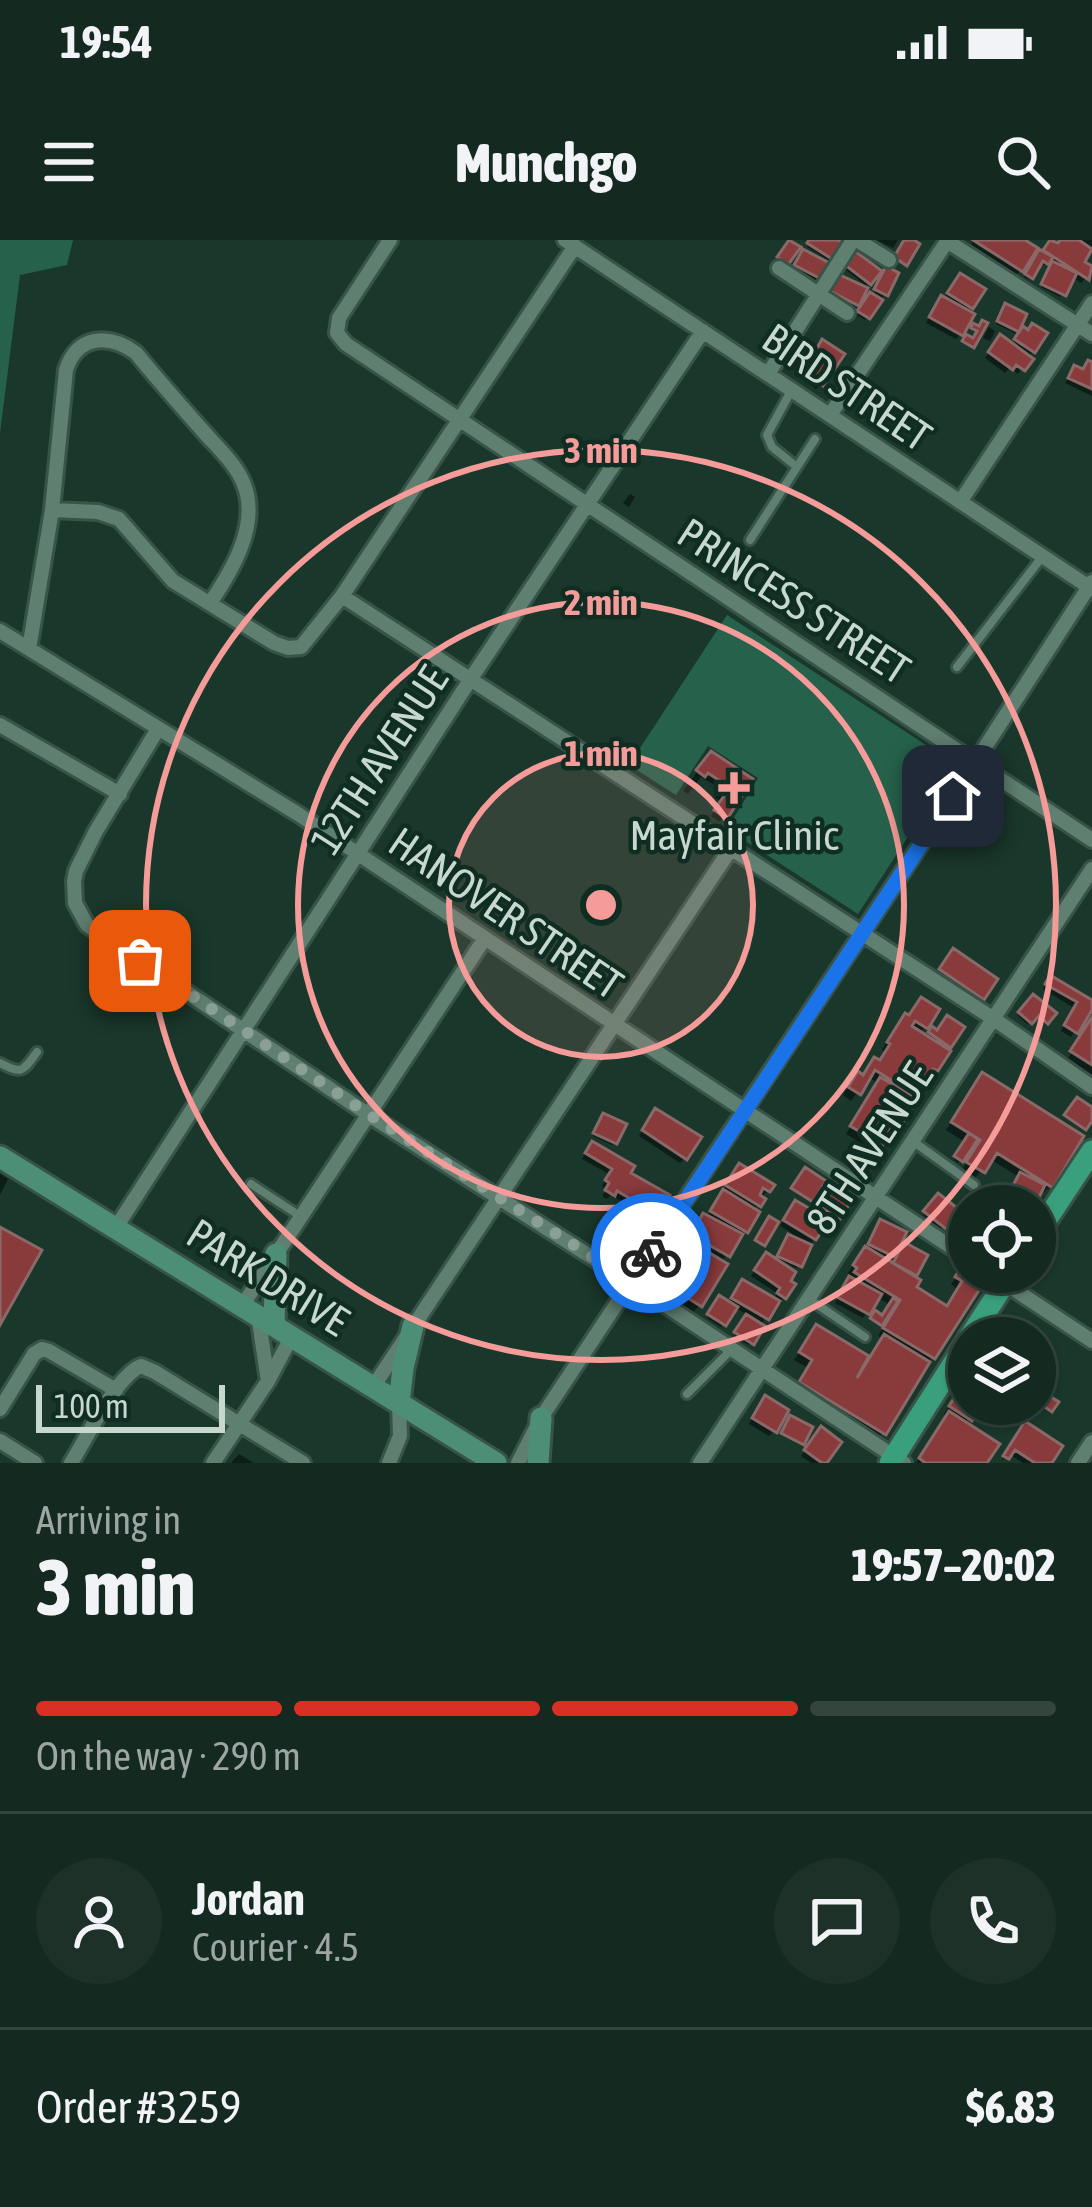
<!DOCTYPE html>
<html lang="en">
<head>
<meta charset="utf-8">
<style>
	:root { --surface:#142920; --page:#1d3129; --text:#f1f3f6; --muted:#9da6a5; --line:#33453e; --accent:#d93025 }
	body { margin:0; font-family:"Asap Condensed",sans-serif; background:var(--page); color:var(--text); height:100vh; display:flex; flex-direction:column; font-size:45px; white-space:nowrap }
	* { box-sizing:border-box; margin:0 }
	p { font-size:39px; color:var(--muted) }
	.icon { flex:none; width:66px; height:66px; fill:none; stroke:currentColor; stroke-width:2; stroke-linecap:round; stroke-linejoin:round }
	.map { position:relative; height:1223px; overflow:hidden }
	.sheet { display:flex; flex-direction:column; background:var(--surface); flex:1 }
	.sheet>* { flex:none }
	.fabs { position:absolute; left:948px; top:945px; display:grid; gap:24px }
	.fabs a { display:grid; place-items:center; width:108px; height:108px; border-radius:50%; background:var(--surface); box-shadow:0 3px 9px #0004,0 0 0 3px var(--line); font-size:60px }
	.scale { position:absolute; left:36px; bottom:30px; width:189px; box-sizing:border-box; padding-left:12px; border:6px solid #c7d8cf; border-top:0; font-size:33px; line-height:42px; white-space:nowrap; color:#c7d8cf; -webkit-text-stroke:9px #0f2d22; paint-order:stroke }
	.pin { position:absolute; display:grid; place-items:center; width:102px; height:102px; color:#fff; margin:-51px; border-radius:24px; box-shadow:0 6px 18px #0006 }
	.courier { position:absolute; display:grid; place-items:center; width:120px; height:120px; margin:-60px; border:9px solid #1a73e8; border-radius:50%; background:#fff; color:#222; box-shadow:0 3px 15px #0007 }
	.head em { font-style:normal; font-weight:800 }
	.head div { display:flex; flex-direction:column-reverse }
	.head { display:flex; align-items:center; justify-content:space-between; height:204px; padding:0 36px }
	h1 { font-size:78px; font-weight:800; line-height:90px }
	.bar { display:grid; grid-template-columns:repeat(4,1fr); gap:18px 12px; align-content:center; height:144px; padding:0 36px }
	.bar i { height:15px; border-radius:9px; background:var(--line) }
	.bar .selected { background:var(--accent) }
	.bar p { grid-column:span 4 }
	.line { display:flex; align-items:center; gap:30px; padding:0 36px; border-top:3px solid var(--line) }
	.line div { flex:1 }
	.round { display:grid; place-items:center; flex:none; width:126px; height:126px; border-radius:63px; background:var(--page) }
	.status { display:flex; justify-content:space-between; align-items:center; height:84px; padding:0 60px; background:var(--surface); direction:ltr }
	.status svg { height:33px; fill:currentColor }
	header { display:flex; justify-content:space-between; align-items:center; height:156px; padding:0 36px; background:var(--surface); font-size:54px; font-weight:800 }
	.map>svg:first-child { display:block }
	.green { fill:#26624b }
	.shadow { fill:#0007 }
	.building { fill:#893b3c; stroke:#8a6968; stroke-width:3 }
	.lines { fill:none; stroke-linecap:round; stroke-linejoin:round }
	.lane-casing { stroke:#385348; stroke-width:14 }
	.street-casing { stroke:#385348; stroke-width:20 }
	.secondary-casing { stroke:#385348; stroke-width:27 }
	.primary-casing { stroke:#385348; stroke-width:27 }
	.lane { stroke:#5f7f70; stroke-width:8 }
	.street { stroke:#5f7f70; stroke-width:14 }
	.secondary { stroke:#4c8f76; stroke-width:21 }
	.primary { stroke:#3a9f7d; stroke-width:21 }
	.done { stroke:#8aa096; stroke-width:12; stroke-dasharray:0 21.6 }
	.route { stroke:#1a73e8; stroke-width:15 }
	.ring { fill:none; stroke:#f59b99; stroke-width:6 }
	.poi-dot { fill:#f59b99; stroke:#0f2d22; stroke-width:4.5 }
	.labels { text-anchor:middle; dominant-baseline:central; stroke-width:9; stroke-linejoin:round; paint-order:stroke }
	.street-label { font-size:42px; fill:#c7d8cf; stroke:#0f2d22 }
	.poi-label { font-size:42px; fill:#c7d8cf; stroke:#0f2d22 }
	.centre { fill:#f59b99; stroke:#0f2d22; stroke-width:6 }
	.ring-label { font-size:36px; text-anchor:middle; font-weight:bold; fill:#f59b99; stroke:#0f2d22; stroke-width:9; stroke-linejoin:round; paint-order:stroke }
</style>
</head>
<body>
<div class="status"><b>19:54</b><svg viewBox="0 0 49 12"><path d="M0 12V9h3v3zM5 12V6h3v6zM10 12V3h3v9zM15 12V0h3v12zM26 1h20v11H26zM47 4h2v5h-2z"/></svg></div>
<header><svg class="icon" aria-label="menu" viewBox="0 0 24 24"><path d="M4 6h16M4 12h16M4 18h16"/></svg>Munchgo<svg class="icon" aria-label="search" viewBox="0 0 24 24"><circle cx="10" cy="10" r="6"/><path d="M15 15l6 6"/></svg></header>
<div class="map">
<svg width="1092" height="1223" viewBox="0 0 1092 1223">
	<rect width="100%" height="100%" fill="#1a372b"/>
	<path class="green" d="M0,0h73l-6,25 -47,10 -20,158z
		M727,375l228,149 -97,150 -131,-85 31,-51 -50,-32 -32,49 -47,-30z"/>
	<path class="shadow" d="M811,0h21v19l-2,2 -23,-14z
		M876,0h22l-5,8z
		M974,0h45l2,30 -5,5 -46,-29z
		M1061,0h31v12l-3,-1 -8,12 11,7 -6,8 -5,5 -9,-6 -12,20 -19,-10 13,-23 -6,-3 -4,4 -6,-2 -7,14 -3,2 -4,-2 10,-19 5,-6 3,2 5,-7 10,-1z
		M800,15l20,23 -2,3 -24,-13z
		M856,15l22,17 -12,14 -21,-17z
		M884,33l1,21 -20,26 -8,-5 15,-19z
		M836,40l21,24 -3,3 -25,-12z
		M955,41l27,9 -16,22 -5,22 -5,5 -30,-16 11,-19 6,-4z
		M1003,70l15,17 10,6 5,18 -15,23 -8,-6 -5,5 -20,-15 11,-15 16,3 7,-11 -23,-11z
		M989,87l6,4 -5,10 -7,-3z
		M1092,125v31l-27,-13 10,-15 7,4z
		M802,130l19,14 -5,5 -18,-13z
		M630,254l5,3 -6,10 -6,-4z
		M706,520l43,20 -29,42 -9,-6 10,-15 -6,-3 6,-9 -20,-12 -13,17 -5,-3z
		M948,717l34,41 -5,4 -41,-27z
		M1046,744l46,19 -21,34 -10,-6 13,-23 -31,-19z
		M1033,758l19,16 -9,10 -9,-7 -7,7 -9,-8z
		M914,768l11,19 -6,7 7,5 6,-9 17,16 -14,23 -29,32 -9,24 -7,7 -3,-2 -14,20 -27,-16 32,-51 -10,-6 -17,24 -8,-6 8,-13 11,-4 16,-15 7,-11 -3,-2 16,-26 9,-6z
		M1092,782v54l-25,-16z
		M982,836l68,110 -7,7 -4,-3 -8,16h-15l-10,-5 13,-24 -29,-18 -15,19 -13,-8 11,-18 -2,-2 -13,13 -4,-3 11,-18 -19,-12z
		M651,877l34,41 -5,5 -41,-27z
		M601,879l14,24 -3,2 -19,-9z
		M587,909l40,25 31,36 -5,5 -10,-5 -3,2 -29,-17 -4,4 -5,-3 5,-7 -5,-3 7,-12 -27,-15z
		M734,932l34,19 -8,7 -15,33 -25,32 -20,42 -7,7 -34,-21 25,-40 8,-8 -4,-2 11,-20 8,-3z
		M0,934l8,5 -8,16z
		M826,950l12,27 -3,3 -20,-12z
		M938,957l18,14 -15,18 -18,-14z
		M791,969l23,30 -18,29 -16,-8 -2,3 6,34 -25,29 -10,19 -15,-9 14,-21 -14,-8 -13,20 -14,-9 10,-16 11,3 10,-18 35,13 4,-7 -26,-17 10,-16 15,2 10,-22 6,-7 -12,-7z
		M881,983l11,32 -6,7 7,4 9,-17 13,25 -4,4 2,10 33,20 11,-19 -6,-5 9,-11 19,12 -102,155 -83,-50 14,-22 -14,-8 23,-32 52,31 14,-20 -5,-3 17,-28 -18,-11 -14,21 -28,-15 17,-27 -4,-3z
		M969,1146v18h10l-15,21 20,38h-68l32,-46 -4,-3 15,-23z
		M760,1164l14,27 -5,5 -20,-12z
		M1021,1190l27,33h-25l-14,-9 -8,8z
		M816,1195l7,28h-12l-10,-7z
		M239,1214l15,9h-23z"/>
	<path class="building" d="M789,0l12,7 -13,18 -11,-8z
		M809,0h29l7,4 -10,17 -28,-18z
		M904,0h10l6,4 -13,22 -13,-9z
		M973,0h52l13,8 -15,24z
		M1050,0l8,3 2,-3h19l13,9 -7,13 7,4 -3,14 -46,-30z
		M803,9l28,15 -8,16 -29,-15z
		M1039,9l14,8 -4,8 -6,-4 -10,18 -8,-5z
		M855,11l27,20 -11,14 -26,-20z
		M1052,21l25,12 -11,23 -25,-12z
		M886,26l13,7 -11,23 -14,-7z
		M960,33l26,16 -13,20 -26,-16z
		M838,34l30,14 -9,18 -29,-15z
		M870,52l13,8 -13,19 -13,-8z
		M941,55l34,19 -12,22 -34,-19z
		M1005,63l22,11 -8,18 -22,-11z
		M982,80l6,3 -14,25 -12,-7 4,-7 7,4 4,-7 -6,-3 2,-5 6,3z
		M1032,83l16,10 -13,20 -21,-14 9,-13 5,4z
		M1000,94l34,25 -9,12 -9,-6 -3,5 -25,-18z
		M822,99l23,15 -22,32 -23,-15 6,-9 3,1z
		M1088,120l4,2v27l-24,-11 6,-13 9,4z
		M711,511l42,28 -26,40 -13,-9 10,-14 -6,-4 5,-9 -15,-10 -3,4 -9,-7z
		M953,708l45,31 -14,21 -45,-31z
		M1050,735l42,25v10l-14,24 -14,-9 13,-23 -32,-18z
		M1033,754l24,19 -9,11 -9,-8 -7,8 -14,-12z
		M921,757l19,12 -12,20 -13,-8 -3,5 39,25 -13,20 -5,-2 -17,27 -41,-26 -14,25 -13,-8 10,-16 5,4 11,-18 6,3 10,-16 -3,-2 18,-29 4,2z
		M947,775l18,12 -14,21 -23,-16 4,-6 5,4z
		M1092,777v48l-22,-14z
		M982,832l102,64 -31,52 -56,-35 -12,20 -19,-11 14,-22 -29,-18z
		M880,837l33,19 -5,9 4,2 -12,20 -6,-4 -11,22 -33,-19z
		M1077,857l15,10v14l-6,9 -22,-15z
		M655,868l47,29 -15,23 -45,-30z
		M603,873l24,11 -10,20 -24,-11z
		M969,893l9,6 -15,23 -9,-6z
		M592,901l43,25 -4,7 39,22 -10,17 -10,-6 -2,3 -31,-18 -2,5 -10,-6 4,-7 -4,-3 7,-11 -27,-16z
		M739,923l36,22 -5,7 -7,-4 -3,7 6,4 -5,8 -36,-22z
		M805,927l21,14 -13,21 -22,-14z
		M1020,932l25,13 -10,21 -27,-11z
		M828,943l25,15 -13,21 -24,-15z
		M723,949l37,23 -12,21 -38,-22z
		M938,953l23,18 -15,18 -23,-18z
		M795,960l34,20 -13,20 -33,-20z
		M703,973l40,21 -13,23 -39,-22z
		M769,976l10,6 -14,24 -10,-6z
		M880,979l27,13 -12,25 -27,-13z
		M0,987l42,23 -42,75z
		M788,994l24,11 -10,22 -25,-11z
		M690,1001l38,23 -26,43 -38,-24z
		M904,1002l24,13 -11,21 -24,-13z
		M865,1006l56,34 -4,7 30,19 15,-25 -7,-4 4,-7 24,14 -48,75 -52,-31 17,-28 -46,-28 3,-4 -4,-3z
		M766,1012l30,20 -5,9 5,3 -10,15 -9,-6 3,-5 -26,-18z
		M849,1036l33,18 -12,21 -33,-18z
		M742,1039l38,22 -11,19 -38,-22z
		M719,1055l19,12 -12,19 -19,-12z
		M893,1058l5,3 -16,25 -12,-8 5,-8 7,5z
		M746,1074l19,12 -11,19 -20,-13z
		M816,1084l53,32 -12,22 27,-44 46,28 -44,73 -87,-53 13,-22 -13,-8z
		M965,1140l4,2v22h13l-10,17 -23,-15z
		M1035,1147l24,15 -7,10 -17,-12z
		M765,1155l24,15 -12,23 -25,-15z
		M949,1171l51,33 -13,19h-62l-6,-5z
		M790,1175l23,12 -9,18 -23,-12z
		M1025,1181l38,25 -11,17h-17l-20,-13 -6,9 -6,-3z
		M821,1186l21,16 -15,21h-5l-18,-13z"/>
	<g class="lines">
		<defs>
			<path id="lane" d="M791,151l-24,44 5,12 25,20
				M750,300l65,-101
				M957,427l85,-110
				M0,823c23,12 23,8 37,-11
				M914,902l60,43
				M251,944l49,32
				M809,1059l56,38
				M687,1154l43,-43"/>
			<path id="street" d="M390,0l-51,78 -2,15 9,11 746,496
				M565,0l527,349
				M857,0l32,20
				M947,1l145,93
				M779,28l68,45
				M768,134l85,-134
				M830,175l118,-175
				M960,262l132,-199
				M52,270l46,2 21,7 54,62 101,62 14,5 13,-1 41,-51 233,-350
				M342,356l652,423 98,68
				M0,391l298,183 671,445
				M29,409l23,-139 14,-140c11,-35 43,-37 70,-17 22,27 44,52 67,78 13,15 32,32 40,51 18,41 -11,89 -33,121
				M0,485l120,69
				M158,489l-62,102 -20,40 -2,10 1,22 12,22 282,190 263,168 272,180
				M115,989l355,-549 233,-349
				M988,1032l104,69
				M242,1066l243,-368
				M258,1075l10,66
				M373,1147l357,-537
				M0,1169l34,-55 8,-5 7,2 67,39
				M0,1201l35,22
				M71,1223c16,-25 45,-87 70,-97l14,6 148,91
				M213,1223l55,-82 24,-45
				M389,1223l11,-27 -1,-33
				M518,1223l23,-45 435,-657 116,-179
				M700,1223l392,-594
				M1078,1223l14,-21"/>
			<path id="secondary" d="M0,917l496,306
				M274,1086l2,-72
				M399,1163l4,-35 10,-42
				M538,1223l3,-45"/>
			<path id="primary" d="M1035,997l57,-86
				M969,1098l43,-66
				M890,1223l79,-124"/>
		</defs>
		<use href="#lane" class="lane-casing"/>
		<use href="#street" class="street-casing"/>
		<use href="#secondary" class="secondary-casing"/>
		<use href="#primary" class="primary-casing"/>
		<use href="#lane" class="lane"/>
		<use href="#street" class="street"/>
		<use href="#secondary" class="secondary"/>
		<use href="#primary" class="primary"/>
	</g>
	<g class="lines">
		<path class="done" d="M140,721l230,154 262,167 19,-29"/>
		<path class="route" d="M651,1013l302,-457"/>
	</g>
	<circle cx="601" cy="665" r="152" fill="#f59b99" fill-opacity=".12"/>
	<g class="ring">
		<circle cx="601" cy="665" r="152"/>
		<circle cx="601" cy="665" r="303"/>
		<circle cx="601" cy="665" r="455"/>
	</g>
	<path class="poi-dot" d="M728 530h12v12h12v12h-12v12h-12v-12h-12v-12h12z"/>
	<g class="labels">
		<g class="street-label">
			<text transform="translate(847 147) rotate(34)">BIRD STREET</text>
			<text transform="translate(794 361) rotate(33)">PRINCESS STREET</text>
			<text transform="translate(379 520) rotate(-57)">12TH AVENUE</text>
			<text transform="translate(506 673) rotate(34)">HANOVER STREET</text>
			<text transform="translate(869 908) rotate(-57)">8TH AVENUE</text>
			<text transform="translate(268 1037) rotate(32)">PARK DRIVE</text>
		</g>
		<g class="poi-label">
			<text x="734" y="595">Mayfair Clinic</text>
		</g>
	</g>
	<circle cx="601" cy="665" r="18" class="centre"/>
	<g class="ring-label">
		<text x="601" y="223">3 min</text>
		<text x="601" y="375">2 min</text>
		<text x="601" y="526">1 min</text>
	</g>
</svg>
<div class="fabs">
<a><svg class="icon" aria-label="locate" viewBox="0 0 24 24"><circle cx="12" cy="12" r="6"/><path d="M12 2v4M12 18v4M2 12h4M18 12h4"/></svg></a>
<a><svg class="icon" aria-label="layers" viewBox="0 0 24 24"><path d="M12 4l9 5-9 5-9-5zM3 14l9 5 9-5"/></svg></a>
</div>
<div class="scale">100 m</div>
<div class="pin" style="left:140px;top:721px;background:#ea580c"><svg class="icon" aria-label="bag" viewBox="0 0 24 24"><path d="M5 8h14l-1 12H6zM9 8a3 3 0 0 1 6 0"/></svg></div>
<div class="pin" style="left:953px;top:556px;background:#1f2937"><svg class="icon" aria-label="home" viewBox="0 0 24 24"><path d="M3 11l9-7 9 7M6 9v11h12V9"/></svg></div>
<div class="courier" style="left:651px;top:1013px"><svg class="icon" aria-label="bike" viewBox="0 0 24 24"><circle cx="6" cy="16" r="4"/><circle cx="18" cy="16" r="4"/><path d="M6 16l4-8h5l3 8M10 8l3 8H6M13 5h3"/></svg></div>
</div>
<section class="sheet">
<div class="head"><div><h1>3 min</h1><p>Arriving in</p></div><em>19:57–20:02</em></div>
<div class="bar"><i class="selected"></i><i class="selected"></i><i class="selected"></i><i></i><p>On the way · 290 m</p></div>
<div class="line" style="height:216px"><a class="round"><svg class="icon" aria-label="person" viewBox="0 0 24 24"><circle cx="12" cy="8" r="4"/><path d="M4 21q1-7 8-7t8 7"/></svg></a><div><b>Jordan</b><p>Courier · 4.5</p></div><a class="round"><svg class="icon" aria-label="chat" viewBox="0 0 24 24"><path d="M4 5h16v11H9l-5 4z"/></svg></a><a class="round"><svg class="icon" aria-label="phone" viewBox="0 0 24 24"><path d="M5 4h4l2 5-3 2q2 4 5 5l2-3 5 2v4C11 20 4 13 5 4z"/></svg></a></div>
<div class="line" style="height:156px"><div>Order #3259</div><b>$6.83</b></div>
</section>
</body>
</html>
